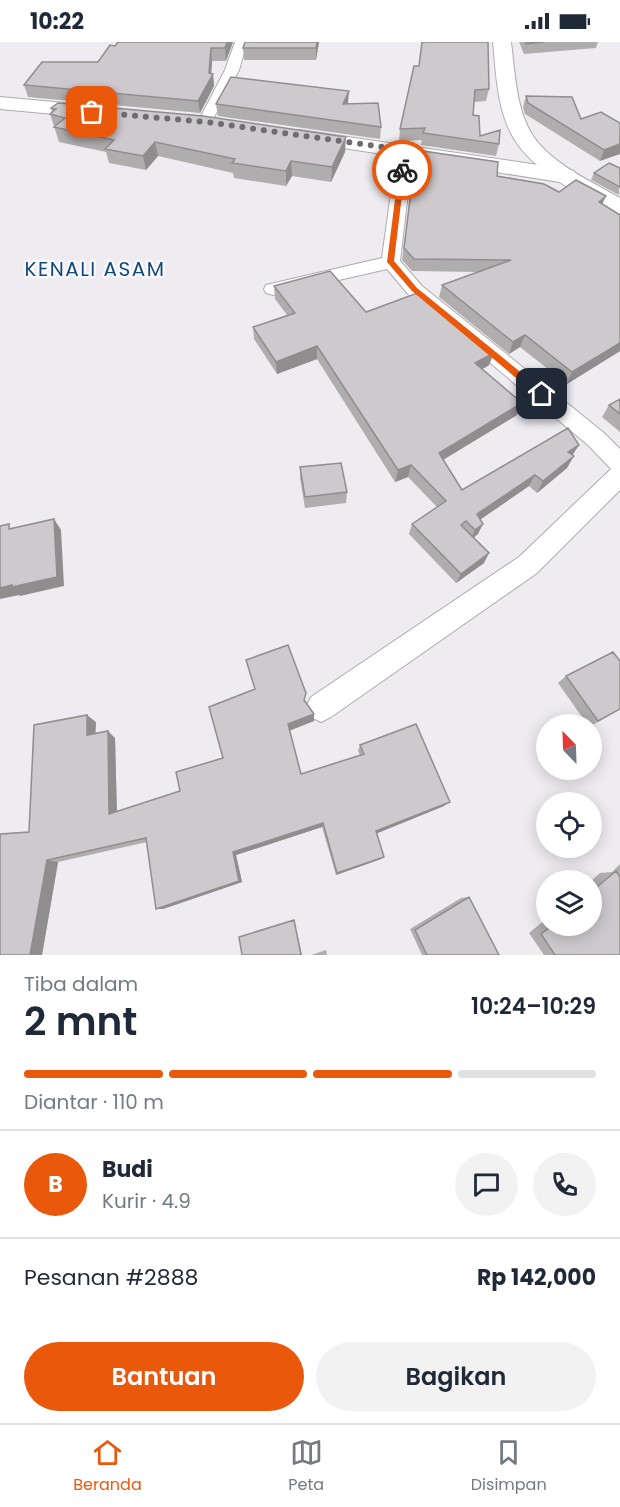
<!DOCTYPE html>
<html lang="id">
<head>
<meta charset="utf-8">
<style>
	:root { --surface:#fff; --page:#f2f2f3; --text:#1f2937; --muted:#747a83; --line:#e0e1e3; --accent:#ea580c }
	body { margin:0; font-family:Poppins,sans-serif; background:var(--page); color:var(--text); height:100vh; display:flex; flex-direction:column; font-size:22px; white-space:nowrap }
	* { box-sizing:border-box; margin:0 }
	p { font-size:20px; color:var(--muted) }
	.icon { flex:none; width:33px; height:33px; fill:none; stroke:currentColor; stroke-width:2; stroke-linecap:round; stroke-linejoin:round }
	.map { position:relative; height:913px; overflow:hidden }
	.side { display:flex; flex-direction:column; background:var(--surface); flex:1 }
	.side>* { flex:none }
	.needle { width:39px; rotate:337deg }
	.fabs { position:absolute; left:536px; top:672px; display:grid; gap:12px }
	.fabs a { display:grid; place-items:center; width:66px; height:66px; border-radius:50%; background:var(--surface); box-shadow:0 3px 15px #0003; font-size:30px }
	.pin { position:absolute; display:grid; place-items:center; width:51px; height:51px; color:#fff; margin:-26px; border-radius:12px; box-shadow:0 3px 9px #0006 }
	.courier { position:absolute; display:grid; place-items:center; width:60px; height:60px; margin:-30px; border:4px solid #ea580c; border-radius:50%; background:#fff; color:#222; box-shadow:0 2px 8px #0007 }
	.head em { font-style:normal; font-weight:600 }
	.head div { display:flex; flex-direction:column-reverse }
	.head { display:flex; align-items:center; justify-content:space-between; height:102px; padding:0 24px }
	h1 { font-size:39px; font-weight:600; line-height:45px }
	.bar { display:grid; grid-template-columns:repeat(4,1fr); gap:9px 6px; align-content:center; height:72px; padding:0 24px }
	.bar i { height:8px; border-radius:4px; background:var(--line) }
	.bar .active { background:var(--accent) }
	.bar p { grid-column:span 4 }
	.line { display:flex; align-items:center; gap:15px; padding:0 24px; border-top:2px solid var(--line) }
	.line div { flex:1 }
	.round { display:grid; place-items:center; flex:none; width:63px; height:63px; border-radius:32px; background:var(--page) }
	.primary-button { display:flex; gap:12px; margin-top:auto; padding:12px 24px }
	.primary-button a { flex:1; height:69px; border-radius:36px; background:var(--accent); color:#fff; font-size:24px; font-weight:600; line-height:69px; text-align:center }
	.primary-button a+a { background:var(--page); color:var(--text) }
	.status { display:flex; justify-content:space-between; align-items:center; height:42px; padding:0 30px; background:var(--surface); direction:ltr }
	.status svg { height:16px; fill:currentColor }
	.dock { display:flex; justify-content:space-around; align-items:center; height:84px; border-top:2px solid var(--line); background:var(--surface); font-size:16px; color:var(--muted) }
	.dock a { display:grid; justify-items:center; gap:3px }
	.dock .active { color:var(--accent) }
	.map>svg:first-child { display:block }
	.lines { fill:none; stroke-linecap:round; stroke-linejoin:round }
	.minor-casing { stroke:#aeabb0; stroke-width:2 }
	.secondary-casing { stroke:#aeabb0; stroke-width:2 }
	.trunk-casing { stroke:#aeabb0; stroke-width:2 }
	.minor { fill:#fff; fill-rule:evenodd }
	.secondary { fill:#fff; fill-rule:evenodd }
	.trunk { fill:#fff; fill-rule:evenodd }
	.wall { fill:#b0adaf }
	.shaded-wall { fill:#908d8f }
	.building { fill:#cdc9cc; stroke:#908d8f; stroke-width:1.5 }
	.route { fill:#ea580c }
	.done { stroke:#6e6c6f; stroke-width:6; stroke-dasharray:0 10.8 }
	.labels { text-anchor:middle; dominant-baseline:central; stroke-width:4.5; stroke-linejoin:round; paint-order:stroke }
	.far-quarter-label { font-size:20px; letter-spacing:1.5px; fill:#114b7c; stroke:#fcf9fe }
</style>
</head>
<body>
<div class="status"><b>10:22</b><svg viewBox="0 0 49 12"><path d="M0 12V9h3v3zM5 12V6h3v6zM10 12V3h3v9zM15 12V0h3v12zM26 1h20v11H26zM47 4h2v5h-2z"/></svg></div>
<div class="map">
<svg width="620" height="913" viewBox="0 0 620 913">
	<rect width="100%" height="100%" fill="#efecf1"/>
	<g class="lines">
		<defs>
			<path id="minor" d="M235,0h12l-8,28 -29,55h-10l-2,-3 27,-52z
				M405,103l8,5 -13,111 22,25 182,147 16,16v41l-83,83 -206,144 -10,5 -10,-5 -5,-10 5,-10 208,-140 92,-88 -23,-24 -180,-151 -21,-25 -114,26 -7,-2 -2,-4 2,-4 116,-27 15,-108z"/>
			<path id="secondary" d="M0,55l97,9 7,2 3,4 -3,4 -7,2 -97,-9z
				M300,88l266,39 8,2 3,5 -3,5 -8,2 -273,-43 -3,-4 3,-4z"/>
			<path id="trunk" d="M493,0h18c4,31 5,68 22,94 19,28 59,46 87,62v17l-8,-2c-33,-20 -79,-41 -99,-76 -16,-28 -17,-64 -20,-95z"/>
		</defs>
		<use href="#minor" class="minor-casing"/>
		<use href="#secondary" class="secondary-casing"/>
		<use href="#trunk" class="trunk-casing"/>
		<use href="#minor" class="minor"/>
		<use href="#secondary" class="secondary"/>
		<use href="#trunk" class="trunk"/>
	</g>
	<path class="wall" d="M118,0h115l-7,19h-14l-1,12 2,1 1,12 -14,27 -172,-16 -4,-12 74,-23z
		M245,0h74l-3,18h-72l-1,-12z
		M519,0h79l-2,6 -72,6z
		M419,24l70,23 -3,12 -12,1 -1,13 7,21 19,8 -3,12 -75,-11 1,-5 -23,1 1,-12z
		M526,54l55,23 39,4 -20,38 -75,-47 -2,-7z
		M216,62h132l33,23 -1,12 -162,-23z
		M51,66l294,44 -14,30 -39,-6 -6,10 -52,-8 -1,-5 -75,-17 -12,14 -37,-7 -3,-11 -47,-10 -9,-28 2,-1z
		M416,108l81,26 106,28 17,147 -53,33 -47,-37 -11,7 -70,-57 3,-12 36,-13 -66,-1 -10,-11z
		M620,126l-1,27 -28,-15 3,-7z
		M274,244l92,26 128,41 -5,12 -7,4 40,34 -5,12 -74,45 19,30 111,-34 -6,12 -30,25 -8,-7 -49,34 -2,14 -4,3 10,26 -28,20 -47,-49 3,-10 25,-17 -29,-30 -13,5 -78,-123 -40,15 -23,-35 -1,-12 34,-12 -12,-16z
		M620,357v33l-18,-15 7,-12z
		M300,425l47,25 -1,11 -41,5 -5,-30z
		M246,618l60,41v2l8,11v7l-24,9 11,44 59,-19 -2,-4 2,-6 84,61 -67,27 4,26 -45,16 -14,-48 -86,28 6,27 -79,27 -16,-67 -89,20 -16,93 -13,-123 67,-110 -1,11 20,5 2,73 63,-20 43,-33 32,-69z
		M620,619v48l-29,17v-2h-4l-29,-41 8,-7z
		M620,822v91h-76l-15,-22 17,-14v7h45v-45l9,-8 12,-1z
		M469,855l30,58h-77l-12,-26 51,-31z
		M326,908l1,5h-16z"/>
	<path class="shaded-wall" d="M227,0h6l-7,19 -1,-13z
		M317,0h2l-3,18v-12z
		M211,6l1,13 -1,15 2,-2 1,12 -14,27 -2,-12 11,-28z
		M349,49l-1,12 -6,13 1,-12z
		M346,95l-1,15 -14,30 1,-15z
		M155,100l3,14 -12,14 -3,-14z
		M620,102v10l-20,7 4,-11z
		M291,119l1,15 -6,10v-15z
		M606,154l-6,13 -1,-7z
		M525,293l-5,12 -11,7 4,-12z
		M620,301v8l-53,33 5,-12z
		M317,304v13l-40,15 -1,-12z
		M494,311l-5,12 -17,11 3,-13z
		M522,361l-5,12 -81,49 3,-11z
		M579,403l-7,11 -4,-4z
		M574,414l-7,12 -30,25 6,-12z
		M411,423l-3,12 -13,5 3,-12z
		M535,433l-6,11 -57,39 5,-11z
		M54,477l7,11 3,56 -44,10 -1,-1 -19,4v-11z
		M483,482l-5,10 -8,6 5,-10z
		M489,511l-5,10 -28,20 5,-9z
		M314,672v7l-25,10 -1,-7z
		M87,673l9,7 -1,19 -8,-6z
		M108,689l7,7 2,80 -8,-4z
		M450,760l-6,4 -71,29 3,-4z
		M323,781l-1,4 -86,28 6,27 -79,27h-7l77,-57z
		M384,815l-3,2 -45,16 1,-2z
		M47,818l11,2 -16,93h-12z
		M294,878l8,35h-1z"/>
	<path class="building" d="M118,0h109l-2,6h-14l-2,25 4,1 -15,27 -174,-16 18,-23h56l12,-17 5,1z
		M245,0h72l-1,6h-73z
		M422,0h66l1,47 -14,1 -2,25 6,1 1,20 20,-6 -1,14 -76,-11 2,-5 -25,1 14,-63h5z
		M526,0h18l-18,2z
		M231,35l118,14 -6,13 35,-1 3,24 -165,-23z
		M526,54l46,1 9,22 20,-7 19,11v21l-16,6 -76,-47z
		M58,61l145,13 143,21 -14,30 -41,-6 -5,10 -54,-8 3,-4 -80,-17 -12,14 -38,-7 9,-9 -60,-13 11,-9 -15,-4 6,-5 -5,-1z
		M416,108l82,12 -1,14 47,8 15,8 17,-12 30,16 -7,6 21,13v128l-48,29 -47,-37 -12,7 -71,-57 69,-25 -97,-1 -10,-11z
		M609,121l11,5v19l-26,-14z
		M330,229l36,41 54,-20 74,61 -19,10 47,40 -83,50 23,37 106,-62 11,17 -11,7 6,4 -31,25 -8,-6 -58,39 6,10 -8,6 -9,-9 -5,4 28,28 -28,21 -49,-50 34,-23 -35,-36 -13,5 -81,-124 -41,16 -23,-35 42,-14 -21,-27z
		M620,357v15l-11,-9z
		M341,421l6,29 -42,5 -5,-30z
		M54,477l3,58 -45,10v-2l-12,3v-62l9,-2v5z
		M288,603l18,48 -2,7 10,14 -26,10 13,50 63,-20 -4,-9 56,-21 34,78 -74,29 8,26 -47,16 -14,-50 -90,29 6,29 -83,28 -10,-71 -99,22 -17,95h-30v-121l29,-2 5,-107 53,-10v20l21,-4 1,83 71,-23 -4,-19 47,-14 -14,-51 46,-18 -9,-29z
		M613,610l7,9v48l-22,12 -32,-45z
		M616,829l4,6v78h-65l-14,-21 11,-8h39v-34z
		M469,855l30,58h-72l-12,-25z
		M294,878l7,35h-59l-3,-18z"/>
	<path class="route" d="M399,126l6,2 -11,91 23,27 128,104v5h-6l-127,-106 -25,-29z"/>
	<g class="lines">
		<path class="done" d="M92,70l114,10 199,28 -3,20"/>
	</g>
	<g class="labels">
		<g class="far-quarter-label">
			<text x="95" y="227">KENALI ASAM</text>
		</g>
	</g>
</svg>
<div class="fabs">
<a><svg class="needle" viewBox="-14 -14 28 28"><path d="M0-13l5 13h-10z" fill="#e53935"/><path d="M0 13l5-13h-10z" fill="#747a83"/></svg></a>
<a><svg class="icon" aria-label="locate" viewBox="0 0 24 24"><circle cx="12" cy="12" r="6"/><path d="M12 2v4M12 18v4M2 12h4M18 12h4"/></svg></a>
<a><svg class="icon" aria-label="layers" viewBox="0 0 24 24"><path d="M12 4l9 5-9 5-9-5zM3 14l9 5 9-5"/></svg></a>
</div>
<div class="pin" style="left:92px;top:70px;background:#ea580c"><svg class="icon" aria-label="bag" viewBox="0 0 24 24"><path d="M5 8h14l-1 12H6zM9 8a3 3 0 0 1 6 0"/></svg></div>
<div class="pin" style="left:542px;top:352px;background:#1f2937"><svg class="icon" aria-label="home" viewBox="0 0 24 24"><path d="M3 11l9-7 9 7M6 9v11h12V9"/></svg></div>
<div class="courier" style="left:402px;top:128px"><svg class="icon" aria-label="bike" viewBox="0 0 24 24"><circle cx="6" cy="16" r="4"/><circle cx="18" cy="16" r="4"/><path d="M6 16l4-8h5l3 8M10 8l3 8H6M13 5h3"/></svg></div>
</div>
<section class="side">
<div class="head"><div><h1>2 mnt</h1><p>Tiba dalam</p></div><em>10:24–10:29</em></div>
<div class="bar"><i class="active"></i><i class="active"></i><i class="active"></i><i></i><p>Diantar · 110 m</p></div>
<div class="line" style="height:108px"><b class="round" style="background:var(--accent);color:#fff">B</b><div><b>Budi</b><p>Kurir · 4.9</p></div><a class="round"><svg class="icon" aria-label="chat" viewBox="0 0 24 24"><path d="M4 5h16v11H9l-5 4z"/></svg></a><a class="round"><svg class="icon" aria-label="phone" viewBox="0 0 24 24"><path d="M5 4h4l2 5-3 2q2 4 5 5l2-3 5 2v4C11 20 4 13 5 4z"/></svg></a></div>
<div class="line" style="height:78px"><div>Pesanan #2888</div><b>Rp 142,000</b></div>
<div class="primary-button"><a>Bantuan</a><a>Bagikan</a></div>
</section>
<nav class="dock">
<a class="active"><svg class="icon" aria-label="home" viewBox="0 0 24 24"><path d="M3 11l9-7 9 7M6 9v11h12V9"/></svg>Beranda</a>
<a><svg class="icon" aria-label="map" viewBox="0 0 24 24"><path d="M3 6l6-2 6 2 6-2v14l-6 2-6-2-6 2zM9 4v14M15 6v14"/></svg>Peta</a>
<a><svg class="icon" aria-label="saved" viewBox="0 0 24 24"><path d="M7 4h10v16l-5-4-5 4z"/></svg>Disimpan</a>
</nav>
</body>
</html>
